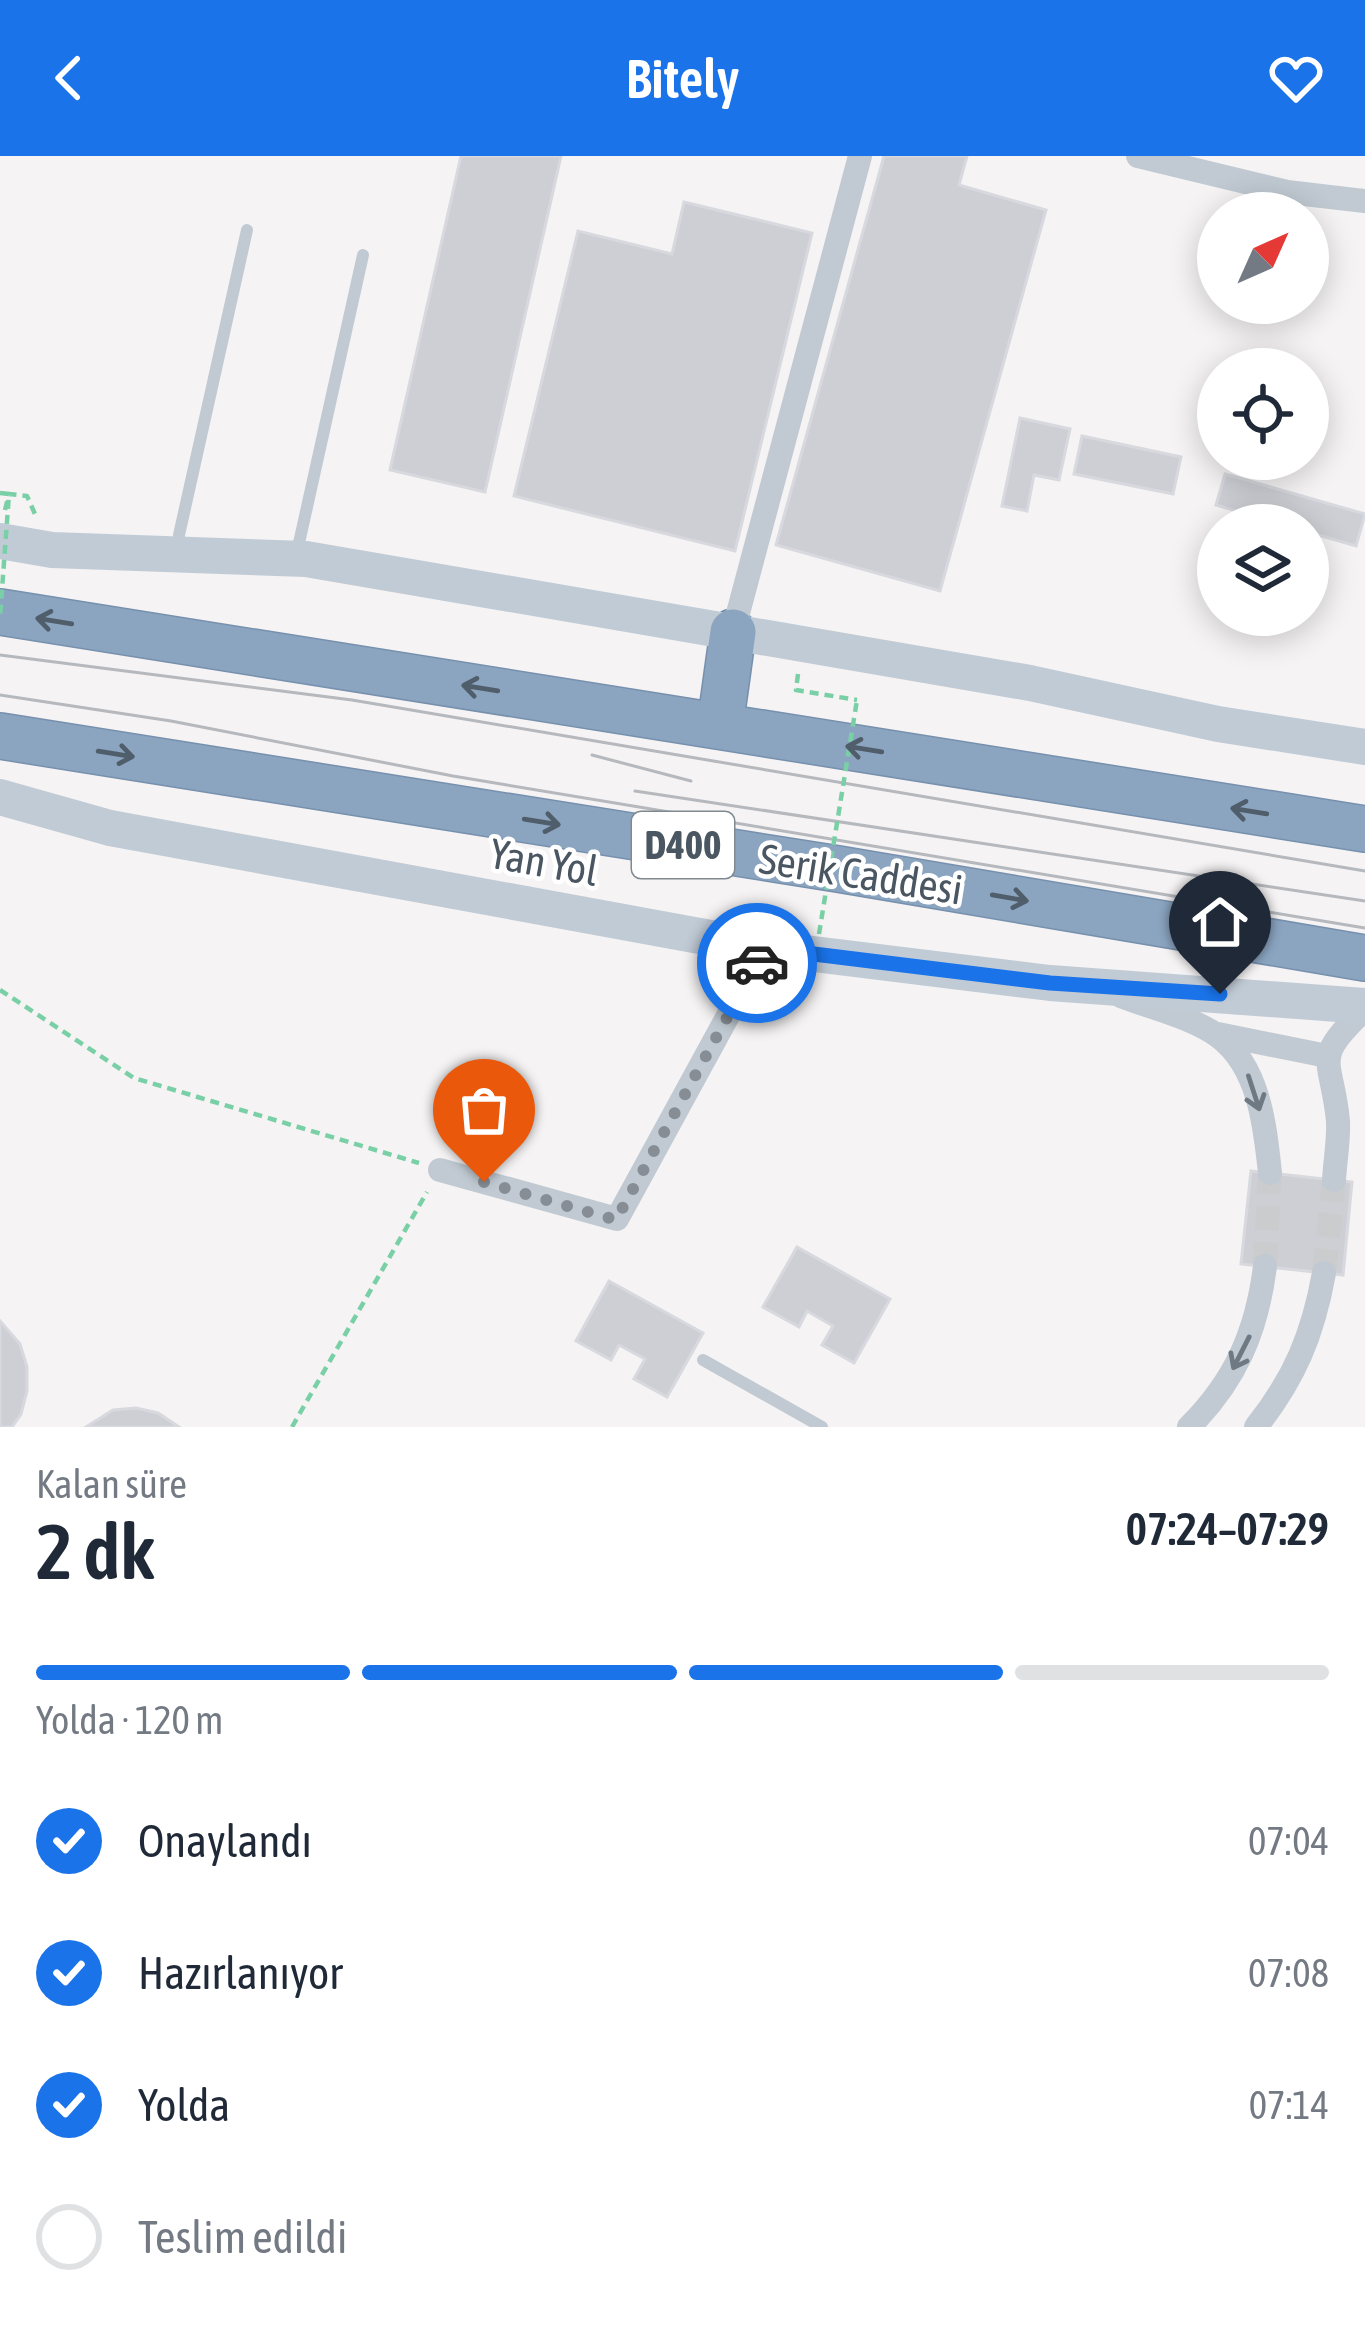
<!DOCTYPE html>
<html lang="tr">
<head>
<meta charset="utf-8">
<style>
	:root { --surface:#fff; --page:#f6f6f7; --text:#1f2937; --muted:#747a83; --line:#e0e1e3; --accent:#1a73e8 }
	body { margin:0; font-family:"Asap Condensed",sans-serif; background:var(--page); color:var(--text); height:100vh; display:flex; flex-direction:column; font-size:45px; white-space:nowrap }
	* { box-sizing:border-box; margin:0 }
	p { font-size:39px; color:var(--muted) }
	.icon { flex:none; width:66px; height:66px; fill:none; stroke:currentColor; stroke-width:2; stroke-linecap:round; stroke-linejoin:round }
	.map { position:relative; height:1271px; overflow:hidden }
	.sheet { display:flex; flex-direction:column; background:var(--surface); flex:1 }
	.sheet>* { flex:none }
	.needle { width:78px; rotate:45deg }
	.fabs { position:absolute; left:1197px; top:36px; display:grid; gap:24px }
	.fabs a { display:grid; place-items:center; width:132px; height:132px; border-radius:50%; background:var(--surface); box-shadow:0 6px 30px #0003; font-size:60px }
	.pin { position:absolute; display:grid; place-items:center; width:102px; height:102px; color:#fff; margin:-123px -51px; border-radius:50% 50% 50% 0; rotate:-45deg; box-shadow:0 0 12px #0007 }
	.pin .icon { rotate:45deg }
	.courier { position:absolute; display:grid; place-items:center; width:120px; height:120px; margin:-60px; border:9px solid #1a73e8; border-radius:50%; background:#fff; color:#222; box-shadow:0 3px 15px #0007 }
	.overview em { font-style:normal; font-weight:600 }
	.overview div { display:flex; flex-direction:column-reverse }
	.overview { display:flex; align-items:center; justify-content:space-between; height:204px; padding:0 36px }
	h1 { font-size:78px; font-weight:600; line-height:90px }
	.bar { display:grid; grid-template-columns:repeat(4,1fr); gap:18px 12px; align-content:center; height:144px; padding:0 36px }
	.bar i { height:15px; border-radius:9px; background:var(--line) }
	.bar .on { background:var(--accent) }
	.bar p { grid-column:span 4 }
	ol { padding:0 36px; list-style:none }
	li { display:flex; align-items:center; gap:36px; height:132px }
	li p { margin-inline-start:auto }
	li .icon { padding:12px; border-radius:50%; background:var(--accent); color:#fff; stroke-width:4 }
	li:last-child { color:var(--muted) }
	li i { width:66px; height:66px; border:6px solid var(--line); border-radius:50% }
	header { display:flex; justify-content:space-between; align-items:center; height:156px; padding:0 36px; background:var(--accent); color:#fff; font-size:54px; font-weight:600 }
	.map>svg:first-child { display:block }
	.building { fill:#cdcfd5; stroke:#d7d9de; stroke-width:3 }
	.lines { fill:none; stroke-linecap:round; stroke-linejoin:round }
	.street-tunnel { stroke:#caccce; stroke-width:24; stroke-dasharray:24 12; stroke-linecap:butt }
	.highway-casing { stroke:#7690ad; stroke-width:48 }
	.path { stroke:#7ad0a6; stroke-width:4.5; stroke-dasharray:9 6; stroke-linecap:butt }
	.lane { stroke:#c1cad2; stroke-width:12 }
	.street { stroke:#c1cad2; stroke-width:24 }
	.secondary { stroke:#c1cbd6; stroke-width:36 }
	.highway { stroke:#8ba5c1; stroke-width:45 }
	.tram { stroke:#b5b8bd; stroke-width:3 }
	.path-bridge { stroke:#7ad0a6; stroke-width:4.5; stroke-dasharray:9 6; stroke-linecap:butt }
	.oneway { stroke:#505e6b }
	.oneway2 { stroke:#6e7983 }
	.done { stroke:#868d94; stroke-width:12; stroke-dasharray:0 21.6 }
	.route { stroke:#1a73e8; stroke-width:15 }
	.labels { text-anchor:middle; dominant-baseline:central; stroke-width:9; stroke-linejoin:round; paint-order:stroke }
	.shield { fill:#fff; stroke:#808990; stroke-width:3 }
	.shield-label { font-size:39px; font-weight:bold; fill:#4a5661 }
	.street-label { font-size:42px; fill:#4a5661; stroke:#fff }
</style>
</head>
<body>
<header><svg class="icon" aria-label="back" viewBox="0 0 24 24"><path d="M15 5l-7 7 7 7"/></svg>Bitely<svg class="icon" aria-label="heart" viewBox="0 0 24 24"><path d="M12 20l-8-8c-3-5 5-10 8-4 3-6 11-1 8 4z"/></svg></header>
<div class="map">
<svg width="1365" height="1271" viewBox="0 0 1365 1271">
	<rect width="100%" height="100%" fill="#f5f3f3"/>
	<path class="building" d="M461,0h100l-76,336 -95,-22z
		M884,0h83l-8,29 87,25 -106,381 -164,-46z
		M684,46l128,31 -77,318 -221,-55 64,-265 94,23z
		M1020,262l50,11 -11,51 -25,-5 -7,36 -25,-5z
		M1082,280l99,21 -8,37 -99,-20z
		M1225,318l140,40 -9,32 -48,-14v-7h-24l-68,-20z
		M1251,1015l101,11 -9,93 -102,-11z
		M797,1091l93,52 -36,64 -32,-18 11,-19 -26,-15 -8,16 -36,-20z
		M609,1125l94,52 -36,64 -33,-18 11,-20 -26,-14 -8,15 -35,-19z
		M0,1165l20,23 7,23v24l-6,23 -9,13h-12z
		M136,1252l22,5 21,14h-93l27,-17z"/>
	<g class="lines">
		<path class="street-tunnel" d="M1265,1110l5,-93
			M1324,1117l10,-93"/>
		<defs>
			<path id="highway" d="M0,456l1365,217
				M720,570l13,-94
				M0,580l838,133 527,89"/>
		</defs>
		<use href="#highway" class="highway-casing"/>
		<path class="path" d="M5,354l4,-16 18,2 8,18
			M798,518l-2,16 61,10
			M0,834l134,88 285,85
			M292,1271l135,-235"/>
		<path class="lane" d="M179,395v-16l68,-305
			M297,396l66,-297
			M703,1204l119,67"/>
		<path class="street" d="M1138,0l149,36 78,9
			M733,476l127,-476
			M1121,840c30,12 71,21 97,40 41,30 47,89 52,137
			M1218,878l109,22
			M440,1014l177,49 148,-271
			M1334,1024c1,-19 5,-40 4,-59 -6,-64 -28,-60 27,-112
			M1189,1271c47,-47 68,-96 76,-161
			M1256,1271c39,-49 57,-93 68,-154"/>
		<path class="secondary" d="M0,385l52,9 254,9 724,124 188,41 147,23
			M0,641l110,31 655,120 285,35 315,23"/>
		<use href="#highway" class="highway"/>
		<path class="tram" d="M0,499l352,45 1013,171
			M0,539l171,26 282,55 912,152
			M592,599l99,26
			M635,635l730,110"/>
		<path class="path-bridge" d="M0,337l9,1 -9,123
			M819,778l38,-234"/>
	</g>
	<defs><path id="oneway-shaft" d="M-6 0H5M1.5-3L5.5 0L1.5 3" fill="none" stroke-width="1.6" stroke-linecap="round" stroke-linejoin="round" transform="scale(3)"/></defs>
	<g class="oneway">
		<use href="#oneway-shaft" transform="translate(54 465) rotate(-171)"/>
		<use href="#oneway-shaft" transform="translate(480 532) rotate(-171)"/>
		<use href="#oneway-shaft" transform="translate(864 593) rotate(-171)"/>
		<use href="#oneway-shaft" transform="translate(116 598) rotate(9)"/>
		<use href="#oneway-shaft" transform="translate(1249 655) rotate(-171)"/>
		<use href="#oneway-shaft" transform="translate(542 666) rotate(9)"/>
		<use href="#oneway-shaft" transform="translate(1010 742) rotate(10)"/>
	</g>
	<g class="oneway2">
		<use href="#oneway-shaft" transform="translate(1254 937) rotate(72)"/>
		<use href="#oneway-shaft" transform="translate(1241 1197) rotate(117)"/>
	</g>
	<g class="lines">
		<path class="done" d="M484,1026l132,38 141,-257"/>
		<path class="route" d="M757,807l8,-15 285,35 170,11"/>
	</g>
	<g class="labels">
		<rect class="shield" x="632" y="656" width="102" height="66" rx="9"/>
		<g class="shield-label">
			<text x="683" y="689">D400</text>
		</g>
		<g class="street-label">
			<text transform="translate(544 706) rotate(10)">Yan Yol</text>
			<text transform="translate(861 718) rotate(9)">Serik Caddesi</text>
		</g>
	</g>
</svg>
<div class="fabs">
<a><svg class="needle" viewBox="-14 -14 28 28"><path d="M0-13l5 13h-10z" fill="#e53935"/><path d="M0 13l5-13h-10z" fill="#747a83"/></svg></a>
<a><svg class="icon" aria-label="locate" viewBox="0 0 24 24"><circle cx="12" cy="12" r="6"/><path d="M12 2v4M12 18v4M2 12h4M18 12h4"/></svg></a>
<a><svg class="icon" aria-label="layers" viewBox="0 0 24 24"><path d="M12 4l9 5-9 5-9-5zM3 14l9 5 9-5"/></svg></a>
</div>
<div class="pin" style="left:484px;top:1026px;background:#ea580c"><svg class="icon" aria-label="bag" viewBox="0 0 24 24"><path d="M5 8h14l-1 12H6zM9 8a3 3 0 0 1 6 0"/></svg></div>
<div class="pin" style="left:1220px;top:838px;background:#1f2937"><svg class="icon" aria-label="home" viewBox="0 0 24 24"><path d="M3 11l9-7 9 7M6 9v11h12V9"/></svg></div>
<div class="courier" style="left:757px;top:807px"><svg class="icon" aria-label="car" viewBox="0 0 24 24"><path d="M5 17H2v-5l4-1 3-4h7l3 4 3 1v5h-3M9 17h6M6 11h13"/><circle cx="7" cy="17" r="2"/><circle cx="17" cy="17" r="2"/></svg></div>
</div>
<section class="sheet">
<div class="overview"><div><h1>2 dk</h1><p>Kalan süre</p></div><em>07:24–07:29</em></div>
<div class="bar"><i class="on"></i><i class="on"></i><i class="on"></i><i></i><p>Yolda · 120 m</p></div>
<ol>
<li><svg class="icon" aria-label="check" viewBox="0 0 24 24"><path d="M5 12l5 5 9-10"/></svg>Onaylandı<p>07:04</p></li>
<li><svg class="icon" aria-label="check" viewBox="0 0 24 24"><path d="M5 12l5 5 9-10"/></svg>Hazırlanıyor<p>07:08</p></li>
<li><svg class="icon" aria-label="check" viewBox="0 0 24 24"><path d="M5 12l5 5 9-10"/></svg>Yolda<p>07:14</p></li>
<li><i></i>Teslim edildi</li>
</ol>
</section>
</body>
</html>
